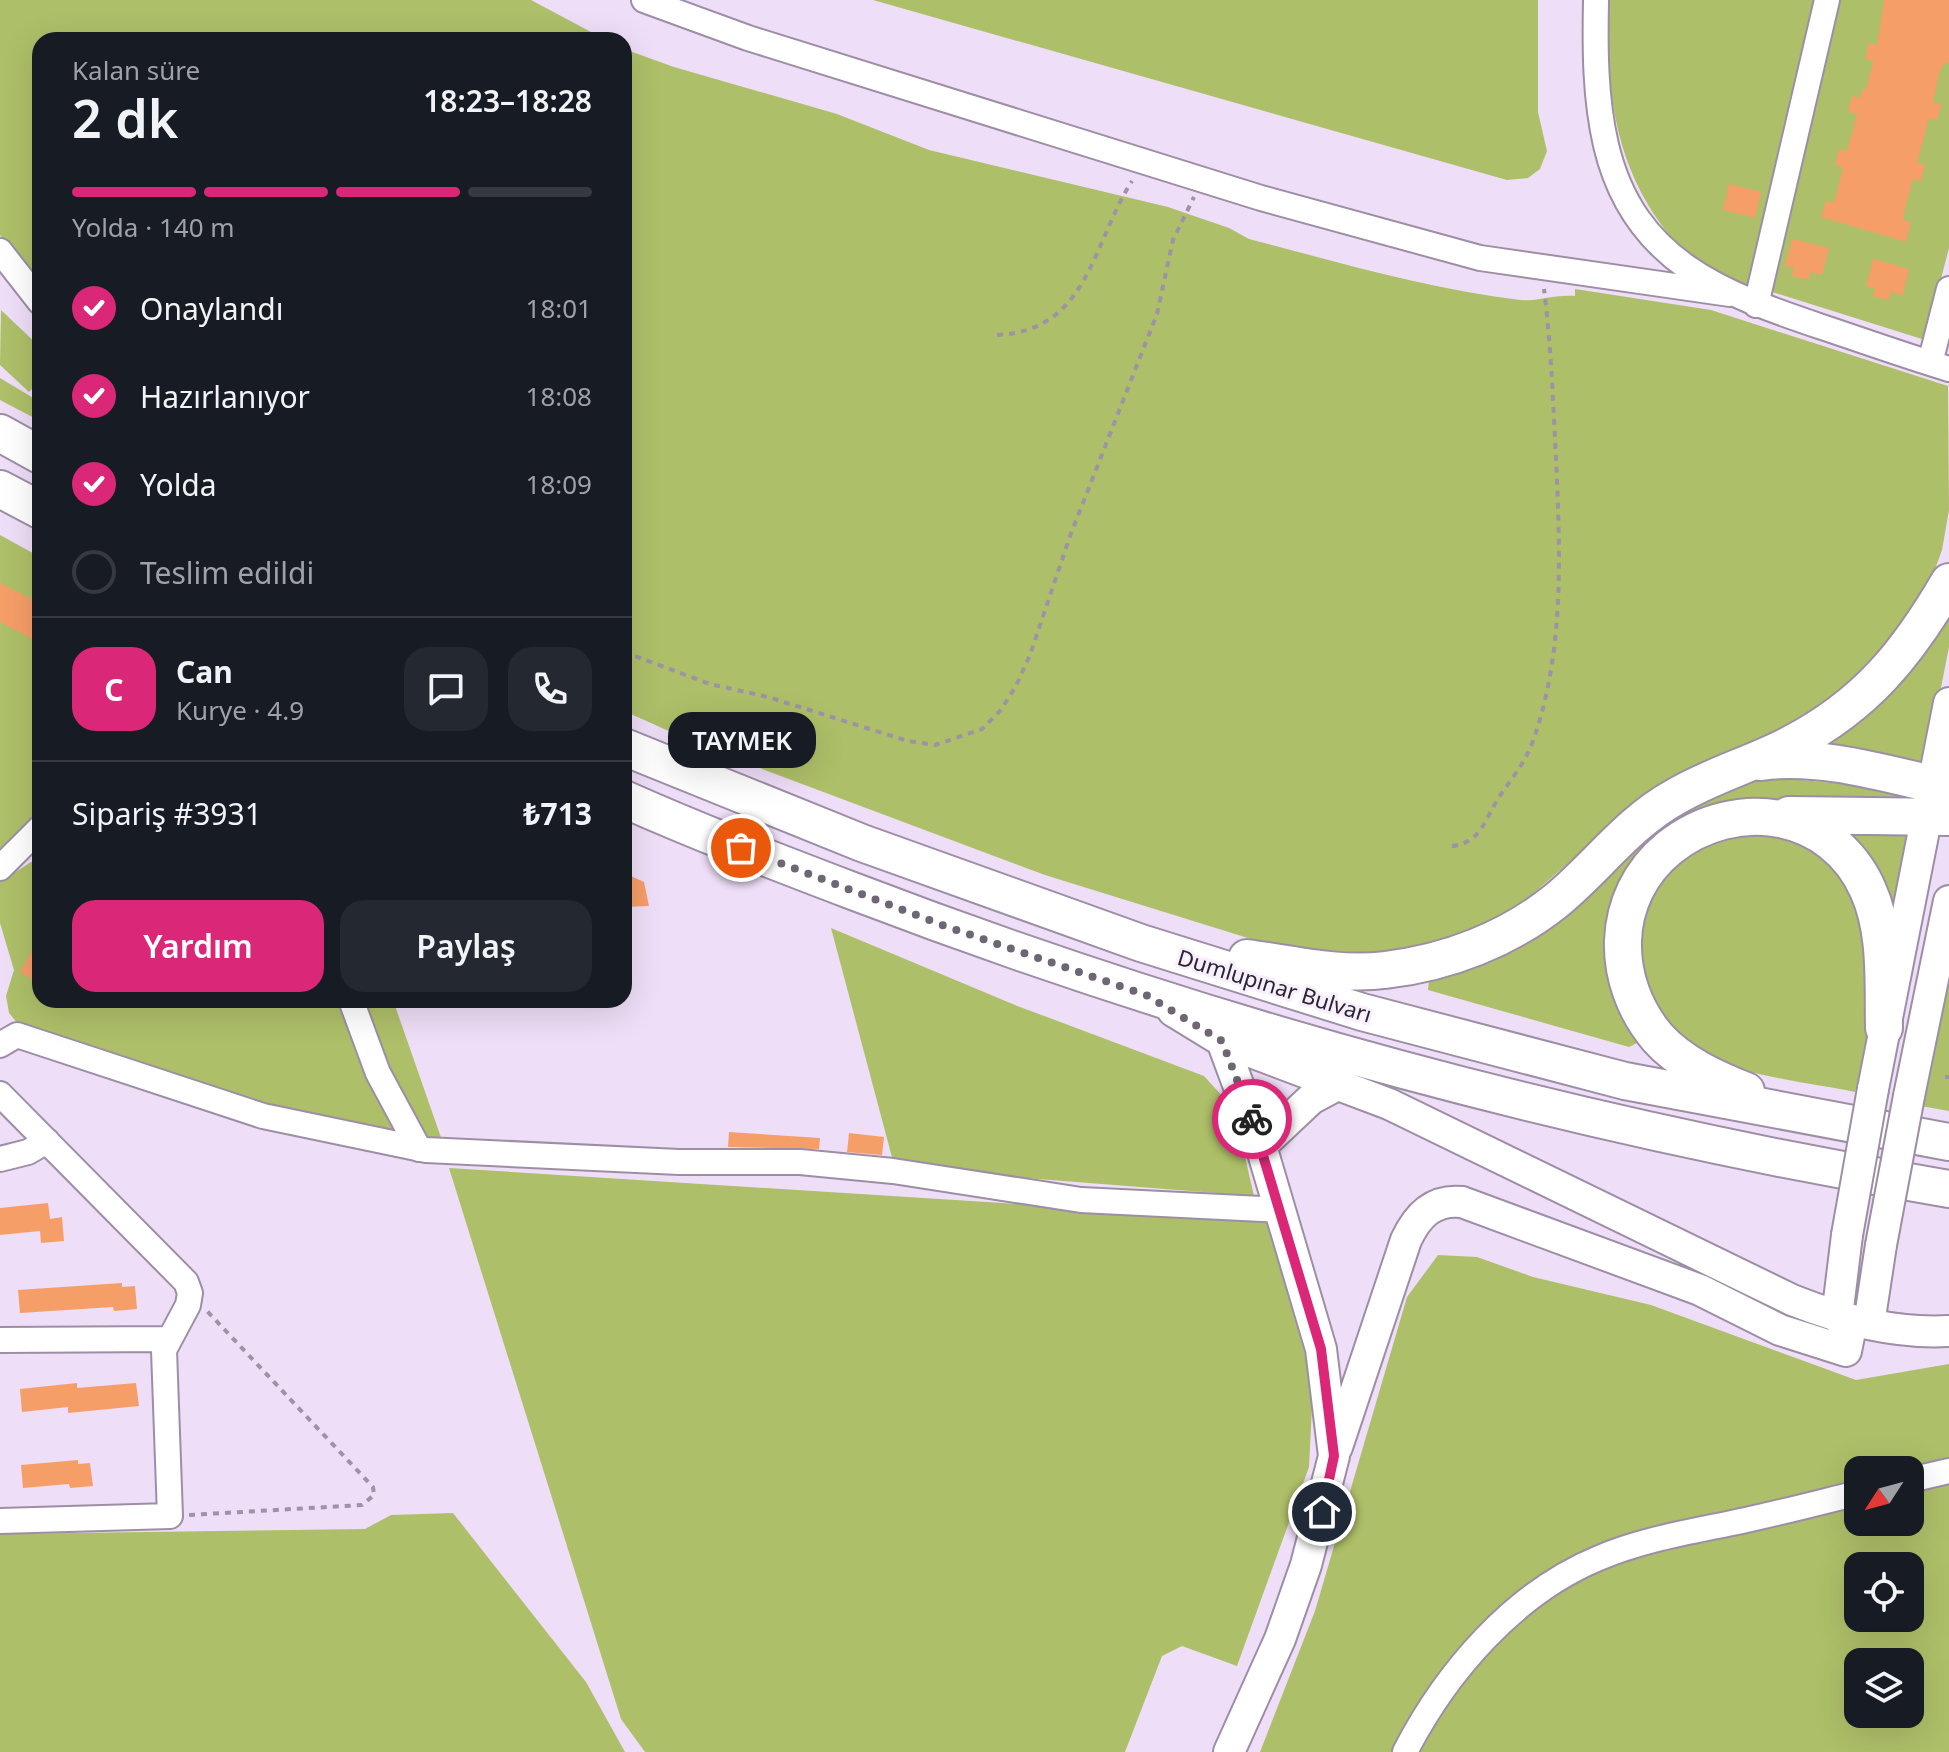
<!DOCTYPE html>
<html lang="tr">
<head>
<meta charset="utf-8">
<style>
	:root { --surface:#171b24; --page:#242831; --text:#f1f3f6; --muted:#9ea1a6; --line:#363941; --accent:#db2777 }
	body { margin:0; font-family:"Noto Sans",sans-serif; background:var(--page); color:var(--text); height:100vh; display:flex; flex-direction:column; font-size:30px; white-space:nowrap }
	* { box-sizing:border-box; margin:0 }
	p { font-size:26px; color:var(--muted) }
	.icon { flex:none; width:44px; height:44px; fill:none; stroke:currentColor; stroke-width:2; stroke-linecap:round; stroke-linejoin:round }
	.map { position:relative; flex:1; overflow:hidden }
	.sheet { position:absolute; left:32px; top:32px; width:600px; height:976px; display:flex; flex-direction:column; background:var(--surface); border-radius:24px; box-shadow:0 8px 32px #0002 }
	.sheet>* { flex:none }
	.needle { width:52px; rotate:234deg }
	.tools { position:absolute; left:1844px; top:1456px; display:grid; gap:16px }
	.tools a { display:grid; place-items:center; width:80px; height:80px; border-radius:16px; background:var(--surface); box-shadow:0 8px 32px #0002; font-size:40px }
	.pin { position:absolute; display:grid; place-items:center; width:68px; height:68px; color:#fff; margin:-34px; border:4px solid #fff; border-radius:50%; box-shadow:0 2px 8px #0007 }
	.courier { position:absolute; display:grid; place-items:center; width:80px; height:80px; margin:-40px; border:6px solid #db2777; border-radius:50%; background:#fff; color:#222; box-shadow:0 2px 10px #0007 }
	.bubble { position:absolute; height:56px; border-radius:24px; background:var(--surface); box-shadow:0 8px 32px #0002; font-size:26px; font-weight:600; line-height:56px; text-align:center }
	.overview em { font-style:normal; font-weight:600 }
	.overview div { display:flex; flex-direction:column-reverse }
	.overview { display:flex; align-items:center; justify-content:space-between; height:136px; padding:0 40px }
	h1 { font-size:52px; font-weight:600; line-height:60px }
	.bar { display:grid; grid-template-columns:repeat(4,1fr); gap:12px 8px; align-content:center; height:96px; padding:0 40px }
	.bar i { height:10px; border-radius:6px; background:var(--line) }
	.bar .active { background:var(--accent) }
	.bar p { grid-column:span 4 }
	.line { display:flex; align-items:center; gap:20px; padding:0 40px; border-top:2px solid var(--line) }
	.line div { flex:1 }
	.round { display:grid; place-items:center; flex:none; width:84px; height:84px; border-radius:24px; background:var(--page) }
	ol { padding:0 40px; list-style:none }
	li { display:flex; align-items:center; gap:24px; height:88px }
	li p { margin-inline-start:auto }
	li .icon { padding:8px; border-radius:50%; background:var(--accent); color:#fff; stroke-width:4 }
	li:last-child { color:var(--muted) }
	li i { width:44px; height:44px; border:4px solid var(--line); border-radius:50% }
	.button { display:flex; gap:16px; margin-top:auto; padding:16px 40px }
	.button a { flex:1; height:92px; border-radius:24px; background:var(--accent); color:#fff; font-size:32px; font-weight:600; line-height:92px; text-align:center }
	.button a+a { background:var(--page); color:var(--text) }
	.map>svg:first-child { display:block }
	.green { fill:#aebf69; fill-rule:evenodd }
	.building { fill:#f69e68 }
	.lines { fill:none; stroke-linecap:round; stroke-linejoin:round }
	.minor-casing { stroke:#9d8ea5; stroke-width:28 }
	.major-casing { stroke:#9d8ea5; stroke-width:34 }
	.highway-casing { stroke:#9d8ea5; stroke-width:40 }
	.path { stroke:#9e92a5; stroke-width:4; stroke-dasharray:6 6; stroke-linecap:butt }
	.minor { stroke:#fff; stroke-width:24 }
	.major { stroke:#fff; stroke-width:30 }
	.highway { stroke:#fff; stroke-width:36 }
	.major-bridge-casing { stroke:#9d8ea5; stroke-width:34; stroke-linecap:butt }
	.major-bridge { stroke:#fff; stroke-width:30 }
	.done { stroke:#6f6674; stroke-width:8; stroke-dasharray:0 14.4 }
	.route { stroke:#db2777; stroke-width:10 }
	.labels { text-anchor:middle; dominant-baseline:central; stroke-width:6; stroke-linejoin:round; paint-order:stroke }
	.street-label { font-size:22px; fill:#2b252e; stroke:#f8eefe }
</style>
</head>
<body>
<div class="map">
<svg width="1949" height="1752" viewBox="0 0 1949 1752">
	<rect width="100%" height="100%" fill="#eedef7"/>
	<path class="green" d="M0,0h531l75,40h-566v246l-40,-51z
		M873,0h665v112l9,39 -7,18 -12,9 -21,2z
		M1606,0h215l-69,286c-15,-5 -33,-8 -46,-15 -17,-10 -32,-28 -43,-44 -52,-71 -55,-142 -57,-227z
		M1839,0h110v248l-24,92 -156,-49z
		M624,49l50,18 163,47 92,36 239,57 61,21 20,11c89,23 179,50 271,61 14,2 35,-6 55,-4v-7l136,21 237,76 1,124 -7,40 -17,47 -24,38 -74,72 -227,128 -74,65 -33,21 -54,23 -70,12 -58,-4 -47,-9 -219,-68 -336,-126 -85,-38z
		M1,310l39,37v34l-11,11 -29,-27z
		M0,378l40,24v19l-40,-21z
		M0,535l40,22v263l-40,43z
		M1949,605v42l-24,122 -112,-22z
		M1769,777l146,14 1,14 -203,7 -106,135 1,31 31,64 -10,5 -201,-57 1,-9c48,-10 94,-30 132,-60 43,-34 77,-79 124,-109 26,-16 55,-25 84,-35z
		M1837,823l74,3 -19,89c-6,-40 -28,-63 -55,-92z
		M1757,832l57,13 39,40 19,88 -5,79 -12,40c-52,-11 -149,-19 -185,-59 -17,-19 -26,-43 -28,-67 -9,-81 37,-125 115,-134z
		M31,862h9v138h353l51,146c-146,-25 -286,-71 -425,-121l-10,-12 -3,-17 8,-26 -14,-47v-41z
		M831,928l184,77 189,71 30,33 20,87 -265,-21 -96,-14z
		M1949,974v137l-28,-5z
		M449,1168l823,52 41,167 -4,80 -72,199 -55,-20 -20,10 -37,96h-480l-24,-33z
		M1438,1255l39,2 56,20 118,28 205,75 93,-16v388h-689l55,-141 92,-314zM1858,1470h52v52h-52zM1858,1566h52v52h-52zM1858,1662h52v52h-52z
		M453,1513l133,169 39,70h-625v-218l365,-5 26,-14z"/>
	<path class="building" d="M1884,0h65v63l-4,-1 -5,8 -7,32 8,2 -4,16 -8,-2 -12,45 8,2 -4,16 -8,-2 -8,29 -2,12 8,2 -5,20 -85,-25 5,-16 8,2 9,-36 -8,-2 4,-16 8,2 10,-37 -9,-2 4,-16 8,2 2,-9 4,1 7,-29 -8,-2 4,-16 8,2z
		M1729,184l32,8 -6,26 -32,-8z
		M1792,239l37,9 -7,27 -12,-3 -1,8 -17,-4 2,-8 -9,-2z
		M1873,259l36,10 -6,26 -12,-3 -2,8 -16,-4 2,-8 -9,-2z
		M0,583l40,20v40l-40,-21z
		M624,873l20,9 5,24 -25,1z
		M40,937v47l-20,-12z
		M729,1132l91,6 -1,11 -91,-2z
		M849,1133l35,4 -2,18 -35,-3z
		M48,1203l2,16 12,-2 2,24 -23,2 -1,-12 -40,4v-27z
		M122,1283v4l13,-1 2,23 -23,2 -1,-4 -93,6 -2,-23z
		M77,1383v5l59,-5 3,23 -71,7v-6l-46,5 -2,-23z
		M78,1460v4l12,-1 3,23 -23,2 -1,-4 -46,4 -2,-23z"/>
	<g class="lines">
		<defs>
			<path id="minor" d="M644,0l104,38 513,160 219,60 250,36
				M1596,0c-1,48 -1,98 10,145 27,116 115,148 216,182 42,14 84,29 127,42
				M0,251l40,51
				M1756,305l71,-305
				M1930,363l19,-74
				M0,868l40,-40
				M351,1000l27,73 41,76
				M0,1045l17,-10 246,81 163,34 253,12h121l93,9 188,29 200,10
				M0,1094l186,188 4,11 -2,12 -24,45 6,166 -170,5
				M0,1159l28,-7 19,-11
				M0,1340l167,-1
				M1910,1480l39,-9
				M1405,1752c41,-80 109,-159 194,-194 47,-20 97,-27 147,-38 37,-8 75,-18 112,-27"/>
			<path id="major" d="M1173,1011l49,30 167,63 403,196c51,20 102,34 157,31
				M1222,1041l39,105 60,203 13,107 -28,109 -26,74 -51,113
				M1873,1089l76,-386
				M1909,1096l40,-195
				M1261,1146l50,-47 28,-15
				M1837,1317l10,-82
				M1869,1324l12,-79
				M1337,1447l69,-207c12,-26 28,-41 56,-38l238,88 80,40 66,21 6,-30"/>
			<path id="highway" d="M0,433l40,22
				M0,489l40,21
				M624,747l238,96 279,100 221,69 263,69 324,61
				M1761,762c60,-9 129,13 188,26
				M624,799c74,33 150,62 226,91 355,136 724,236 1099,299
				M1789,815l160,2
				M1247,958c44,6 93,18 138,12 62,-7 124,-31 172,-70 41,-34 71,-77 118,-103 37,-22 78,-33 116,-53 75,-39 116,-90 158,-162
				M1746,1091c-30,-12 -66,-28 -88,-53 -48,-56 -49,-141 11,-190 66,-53 164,-38 199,42 19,42 15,93 16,138"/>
		</defs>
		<use href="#minor" class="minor-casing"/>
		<use href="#major" class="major-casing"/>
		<use href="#highway" class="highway-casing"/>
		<path class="path" d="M997,335c92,-4 95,-92 135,-154
			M624,652l86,32 58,13 140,44 27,4 47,-16 18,-18 16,-25 14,-31 40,-119 87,-222 16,-74 21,-43
			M1452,846c29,-3 33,-27 47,-49 13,-19 26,-34 34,-56 32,-90 27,-190 23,-283 -3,-57 -5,-113 -12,-169
			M1945,1077h4
			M189,1515l173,-10 12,-10 -1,-8 -166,-176"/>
		<use href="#minor" class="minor"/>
		<use href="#major" class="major"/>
		<use href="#highway" class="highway"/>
		<defs>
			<path id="major-bridge" d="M1847,1235l26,-146
				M1881,1245l28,-149"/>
		</defs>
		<use href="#major-bridge" class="major-bridge-casing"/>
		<use href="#major-bridge" class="major-bridge"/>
	</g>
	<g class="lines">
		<path class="done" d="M741,848l204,78 201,69 76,46 30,78"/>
		<path class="route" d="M1252,1119l69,230 13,107 -12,56"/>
	</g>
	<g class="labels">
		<g class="street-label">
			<text transform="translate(1275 985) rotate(17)">Dumlupınar Bulvarı</text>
		</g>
	</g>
</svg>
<div class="tools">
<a><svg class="needle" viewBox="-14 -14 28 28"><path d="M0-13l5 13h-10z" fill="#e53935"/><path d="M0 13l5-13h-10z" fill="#9ea1a6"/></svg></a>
<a><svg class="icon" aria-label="locate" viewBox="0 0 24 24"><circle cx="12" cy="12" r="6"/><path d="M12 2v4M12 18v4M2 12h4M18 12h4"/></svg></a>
<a><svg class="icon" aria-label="layers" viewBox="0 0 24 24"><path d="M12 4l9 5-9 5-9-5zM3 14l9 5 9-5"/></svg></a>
</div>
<div class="pin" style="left:741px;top:848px;background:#ea580c"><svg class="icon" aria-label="bag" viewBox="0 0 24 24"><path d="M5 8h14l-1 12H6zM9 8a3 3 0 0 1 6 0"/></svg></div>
<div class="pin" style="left:1322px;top:1512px;background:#1f2937"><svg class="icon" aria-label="home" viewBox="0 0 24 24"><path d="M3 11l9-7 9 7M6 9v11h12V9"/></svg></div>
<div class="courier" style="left:1252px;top:1119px"><svg class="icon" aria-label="bike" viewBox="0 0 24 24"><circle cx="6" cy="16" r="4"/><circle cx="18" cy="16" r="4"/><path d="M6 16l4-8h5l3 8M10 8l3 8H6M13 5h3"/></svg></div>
<div class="bubble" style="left:668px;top:712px;width:148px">TAYMEK</div>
<section class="sheet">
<div class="overview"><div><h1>2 dk</h1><p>Kalan süre</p></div><em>18:23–18:28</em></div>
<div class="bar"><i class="active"></i><i class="active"></i><i class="active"></i><i></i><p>Yolda · 140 m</p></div>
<ol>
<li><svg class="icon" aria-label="check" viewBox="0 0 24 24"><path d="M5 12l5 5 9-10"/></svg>Onaylandı<p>18:01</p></li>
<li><svg class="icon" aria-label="check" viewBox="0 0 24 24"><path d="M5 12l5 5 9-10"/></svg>Hazırlanıyor<p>18:08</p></li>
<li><svg class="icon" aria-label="check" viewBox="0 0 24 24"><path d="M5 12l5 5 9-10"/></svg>Yolda<p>18:09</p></li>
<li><i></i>Teslim edildi</li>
</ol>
<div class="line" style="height:144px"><b class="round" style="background:var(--accent);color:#fff">C</b><div><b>Can</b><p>Kurye · 4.9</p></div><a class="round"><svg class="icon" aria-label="chat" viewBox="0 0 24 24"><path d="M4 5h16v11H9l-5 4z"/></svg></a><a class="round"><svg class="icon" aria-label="phone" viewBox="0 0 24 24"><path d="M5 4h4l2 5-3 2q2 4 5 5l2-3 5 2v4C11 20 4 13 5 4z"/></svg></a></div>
<div class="line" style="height:104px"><div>Sipariş #3931</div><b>₺713</b></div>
<div class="button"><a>Yardım</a><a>Paylaş</a></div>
</section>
</div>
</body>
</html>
